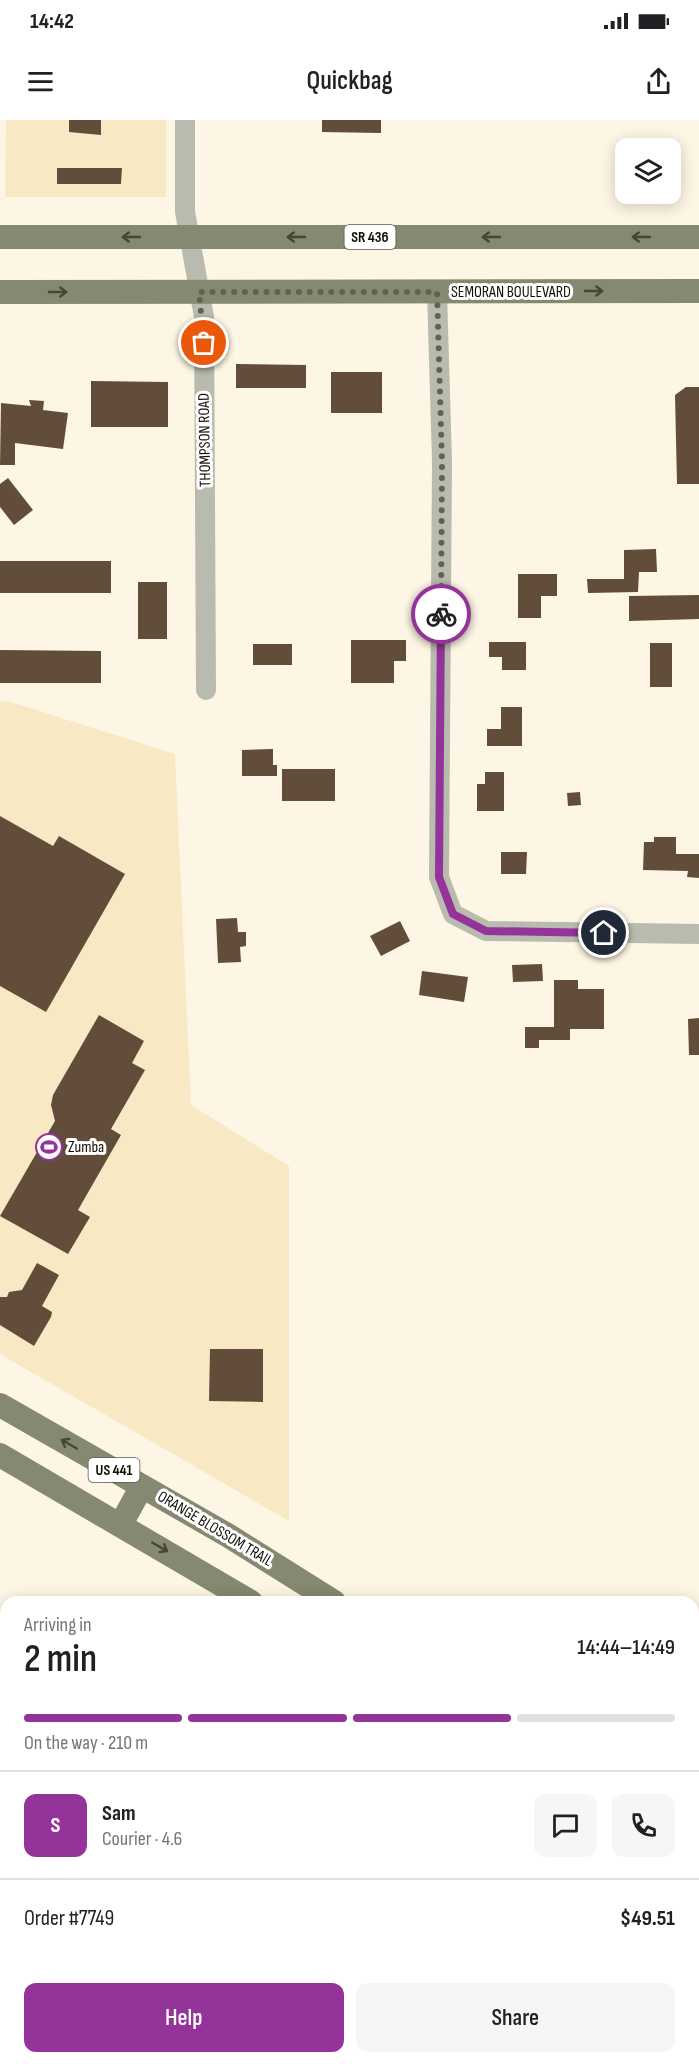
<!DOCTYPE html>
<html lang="en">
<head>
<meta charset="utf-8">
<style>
	:root { --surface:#fff; --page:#f6f6f6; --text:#202124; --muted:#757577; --line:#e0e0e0; --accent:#94339a }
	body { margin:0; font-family:"Sofia Sans Condensed",sans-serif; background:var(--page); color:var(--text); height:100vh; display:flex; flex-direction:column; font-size:22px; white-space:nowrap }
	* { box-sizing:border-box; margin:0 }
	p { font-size:20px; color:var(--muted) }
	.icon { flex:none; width:33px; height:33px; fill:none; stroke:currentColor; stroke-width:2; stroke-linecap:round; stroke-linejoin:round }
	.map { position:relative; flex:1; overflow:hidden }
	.details { position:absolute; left:0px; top:1476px; width:699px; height:468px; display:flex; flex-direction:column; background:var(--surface); border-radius:18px 18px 0 0; box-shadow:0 3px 15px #0003 }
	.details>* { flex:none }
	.tools { position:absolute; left:615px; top:18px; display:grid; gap:12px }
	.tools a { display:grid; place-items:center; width:66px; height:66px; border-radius:12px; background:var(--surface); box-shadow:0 3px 15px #0003; font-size:30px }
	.pin { position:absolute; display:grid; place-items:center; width:51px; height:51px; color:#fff; margin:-26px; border:3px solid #fff; border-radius:50%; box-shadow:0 2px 6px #0007 }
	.courier { position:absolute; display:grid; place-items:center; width:60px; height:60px; margin:-30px; border:4px solid #94339a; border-radius:50%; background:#fff; color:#222; box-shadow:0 2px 8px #0007 }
	.headline em { font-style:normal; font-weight:600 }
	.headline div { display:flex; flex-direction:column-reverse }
	.headline { display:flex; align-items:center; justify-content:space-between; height:102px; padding:0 24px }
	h1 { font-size:39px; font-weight:600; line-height:45px }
	.bar { display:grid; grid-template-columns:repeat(4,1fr); gap:9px 6px; align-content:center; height:72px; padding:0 24px }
	.bar i { height:8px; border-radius:4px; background:var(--line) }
	.bar .on { background:var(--accent) }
	.bar p { grid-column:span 4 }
	.line { display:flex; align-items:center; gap:15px; padding:0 24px; border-top:2px solid var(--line) }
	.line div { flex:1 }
	.round { display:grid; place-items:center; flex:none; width:63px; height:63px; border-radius:12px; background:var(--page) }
	.button { display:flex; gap:12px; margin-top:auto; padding:12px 24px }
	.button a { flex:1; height:69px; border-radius:12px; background:var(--accent); color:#fff; font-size:24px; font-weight:600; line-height:69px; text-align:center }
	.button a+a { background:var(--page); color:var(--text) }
	.status { display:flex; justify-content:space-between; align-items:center; height:42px; padding:0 30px; background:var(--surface); direction:ltr }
	.status svg { height:16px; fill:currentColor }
	header { display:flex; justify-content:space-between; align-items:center; height:78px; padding:0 24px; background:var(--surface); font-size:27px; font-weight:600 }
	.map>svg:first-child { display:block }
	.built { fill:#f8e9c4 }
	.building { fill:#624d3a }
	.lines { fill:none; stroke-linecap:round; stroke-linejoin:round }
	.minor { stroke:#b9bbae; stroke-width:20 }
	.major { stroke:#868971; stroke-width:24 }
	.oneway { stroke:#474636 }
	.done { stroke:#656054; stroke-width:6; stroke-dasharray:0 10.8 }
	.route { stroke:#94339a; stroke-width:8 }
	.labels { text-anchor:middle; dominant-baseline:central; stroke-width:6; stroke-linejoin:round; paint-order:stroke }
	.shield { fill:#fff; stroke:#5a5751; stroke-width:1.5 }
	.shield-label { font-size:15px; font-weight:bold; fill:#130f06 }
	.street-label { font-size:16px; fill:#130f06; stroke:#fff }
	.poi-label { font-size:16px; fill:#130f06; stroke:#fff; text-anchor:start }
</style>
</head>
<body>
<div class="status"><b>14:42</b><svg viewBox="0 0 49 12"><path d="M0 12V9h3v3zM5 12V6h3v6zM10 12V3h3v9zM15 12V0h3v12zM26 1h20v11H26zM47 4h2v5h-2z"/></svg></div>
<header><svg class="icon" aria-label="menu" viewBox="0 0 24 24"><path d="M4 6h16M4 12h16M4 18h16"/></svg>Quickbag<svg class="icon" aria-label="share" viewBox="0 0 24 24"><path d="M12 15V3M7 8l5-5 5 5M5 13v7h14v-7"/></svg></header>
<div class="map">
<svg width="699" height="1944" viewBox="0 0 699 1944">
	<rect width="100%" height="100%" fill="#fdf6e4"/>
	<path class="built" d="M6,0h160v77h-161z
		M0,581l11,1 164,52 16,351 98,61v355l-289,-167z"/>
	<path class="building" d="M69,0h32v15l-32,-3z
		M322,0h59v13l-59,-1z
		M57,48h65l-1,16h-64z
		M236,244l70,1v23h-70z
		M331,252h51v41h-51z
		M91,261l77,1v45h-77z
		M686,267h13v97h-22l-2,-89z
		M29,280l15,1 -1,9 25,3 -5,36 -48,-6v22h-15l1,-62 30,3z
		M8,358l25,32 -19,15 -14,-18v-23z
		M656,429l1,23h-18l-1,20 -50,1 -1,-14h37v-29z
		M0,441h111v32h-111z
		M518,454h39v22h-16v22h-23z
		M138,462h29v57h-29z
		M699,475v24l-70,2v-25z
		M351,520h55v21h-12v22h-43z
		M489,522h37v28h-24v-13h-13z
		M650,523h22v44h-22z
		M253,524h39v21h-39z
		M0,530l101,1v32h-101z
		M501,587h21v39h-35v-17h14z
		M273,629v16h4v11h-35v-26z
		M282,649h53v32h-53z
		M485,652h19v39h-27v-27h8z
		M580,672l1,13 -13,1 -1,-13z
		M0,696l53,30 6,-10 66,38 -79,138 -46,-26z
		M654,717h22v17h23v24l-12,-1 1,-6 -45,-1 1,-28h10z
		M501,732h26l-1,22h-25z
		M237,798l1,14h8v14l-6,1 1,15 -23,1 -2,-44z
		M400,801l10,20 -29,15 -11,-20z
		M542,844l1,17 -30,1 -1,-17z
		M422,851l46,6 -4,25 -45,-7z
		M554,860h24v9h26v40h-34v11h-31v8h-14v-21h29z
		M99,895l45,26 -12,22 13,7 -34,59 10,6 -43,75 12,7 -22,37 -68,-38 55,-95 -4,-16 2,-10z
		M699,898v37h-10l-1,-36z
		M37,1143l22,12 -17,31 10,6 -1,5 -17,29 -34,-21v-28h7l2,-5 13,-2z
		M210,1229h53v53l-54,-1z"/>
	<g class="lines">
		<path class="minor" d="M185,0v92l19,105 2,373
			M437,172l5,170 -3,415 14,37 33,17 213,3"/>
		<path class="major" d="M0,117h699
			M0,172l699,-1
			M0,1285l229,131 105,66
			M0,1335l251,147
			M121,1404l21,-38
			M693,1745l6,5
			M693,1802l6,5"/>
	</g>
	<defs><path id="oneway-shaft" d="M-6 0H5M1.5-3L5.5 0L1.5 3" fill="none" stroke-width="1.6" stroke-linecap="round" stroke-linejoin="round" transform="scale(1.5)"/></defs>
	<g class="oneway">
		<use href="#oneway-shaft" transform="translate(131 117) rotate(-180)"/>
		<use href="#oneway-shaft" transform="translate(296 117) rotate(180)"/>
		<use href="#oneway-shaft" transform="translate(491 117) rotate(180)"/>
		<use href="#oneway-shaft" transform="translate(641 117) rotate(180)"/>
		<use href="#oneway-shaft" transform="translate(594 171)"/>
		<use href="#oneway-shaft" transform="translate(58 172)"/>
		<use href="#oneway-shaft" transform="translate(69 1324) rotate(-150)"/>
		<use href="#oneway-shaft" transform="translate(160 1427) rotate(30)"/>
	</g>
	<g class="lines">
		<path class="done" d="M204,223l-5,-51h238l5,170 -1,152"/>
		<path class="route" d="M441,494l-2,263 14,37 33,17 118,2"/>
	</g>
	<defs>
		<symbol id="stadium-ring" viewBox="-11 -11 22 22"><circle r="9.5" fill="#fff" stroke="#94339a" stroke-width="1.5"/><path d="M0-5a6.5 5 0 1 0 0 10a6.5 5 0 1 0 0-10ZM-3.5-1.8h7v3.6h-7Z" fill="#94339a"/></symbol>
	</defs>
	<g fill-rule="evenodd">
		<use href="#stadium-ring" x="34" y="1012" width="30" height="30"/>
	</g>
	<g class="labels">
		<g class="shield">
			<rect x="344.5" y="105" width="51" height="24" rx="4.5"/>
			<rect x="88.5" y="1338" width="51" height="24" rx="4.5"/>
		</g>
		<g class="shield-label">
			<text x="370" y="117">SR 436</text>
			<text x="114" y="1350">US 441</text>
		</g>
		<g class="street-label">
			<text x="511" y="172">SEMORAN BOULEVARD</text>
			<text transform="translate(205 320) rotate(-91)">THOMPSON ROAD</text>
			<text transform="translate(215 1409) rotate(31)">ORANGE BLOSSOM TRAIL</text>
		</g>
		<g class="poi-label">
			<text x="68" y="1027">Zumba</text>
		</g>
	</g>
</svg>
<div class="tools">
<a><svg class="icon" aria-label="layers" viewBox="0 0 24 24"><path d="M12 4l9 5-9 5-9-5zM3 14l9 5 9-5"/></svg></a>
</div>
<div class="pin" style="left:204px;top:223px;background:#ea580c"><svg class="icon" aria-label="bag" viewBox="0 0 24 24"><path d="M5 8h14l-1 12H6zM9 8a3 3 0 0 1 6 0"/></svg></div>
<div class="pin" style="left:604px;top:813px;background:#1f2937"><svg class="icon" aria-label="home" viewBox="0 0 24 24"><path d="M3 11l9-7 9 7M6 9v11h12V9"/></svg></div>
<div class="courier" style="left:441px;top:494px"><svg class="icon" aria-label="bike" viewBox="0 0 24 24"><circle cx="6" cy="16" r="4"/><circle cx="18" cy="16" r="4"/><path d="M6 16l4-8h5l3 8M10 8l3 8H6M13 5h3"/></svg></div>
<section class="details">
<div class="headline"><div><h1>2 min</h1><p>Arriving in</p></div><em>14:44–14:49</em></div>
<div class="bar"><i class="on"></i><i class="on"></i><i class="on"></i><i></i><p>On the way · 210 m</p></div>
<div class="line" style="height:108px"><b class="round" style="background:var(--accent);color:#fff">S</b><div><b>Sam</b><p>Courier · 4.6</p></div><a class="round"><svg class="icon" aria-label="chat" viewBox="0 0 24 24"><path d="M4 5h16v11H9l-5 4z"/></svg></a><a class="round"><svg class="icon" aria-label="phone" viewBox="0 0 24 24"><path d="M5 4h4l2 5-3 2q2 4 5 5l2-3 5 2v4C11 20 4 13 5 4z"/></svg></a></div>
<div class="line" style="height:78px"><div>Order #7749</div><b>$49.51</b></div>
<div class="button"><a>Help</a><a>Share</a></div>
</section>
</div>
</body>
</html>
